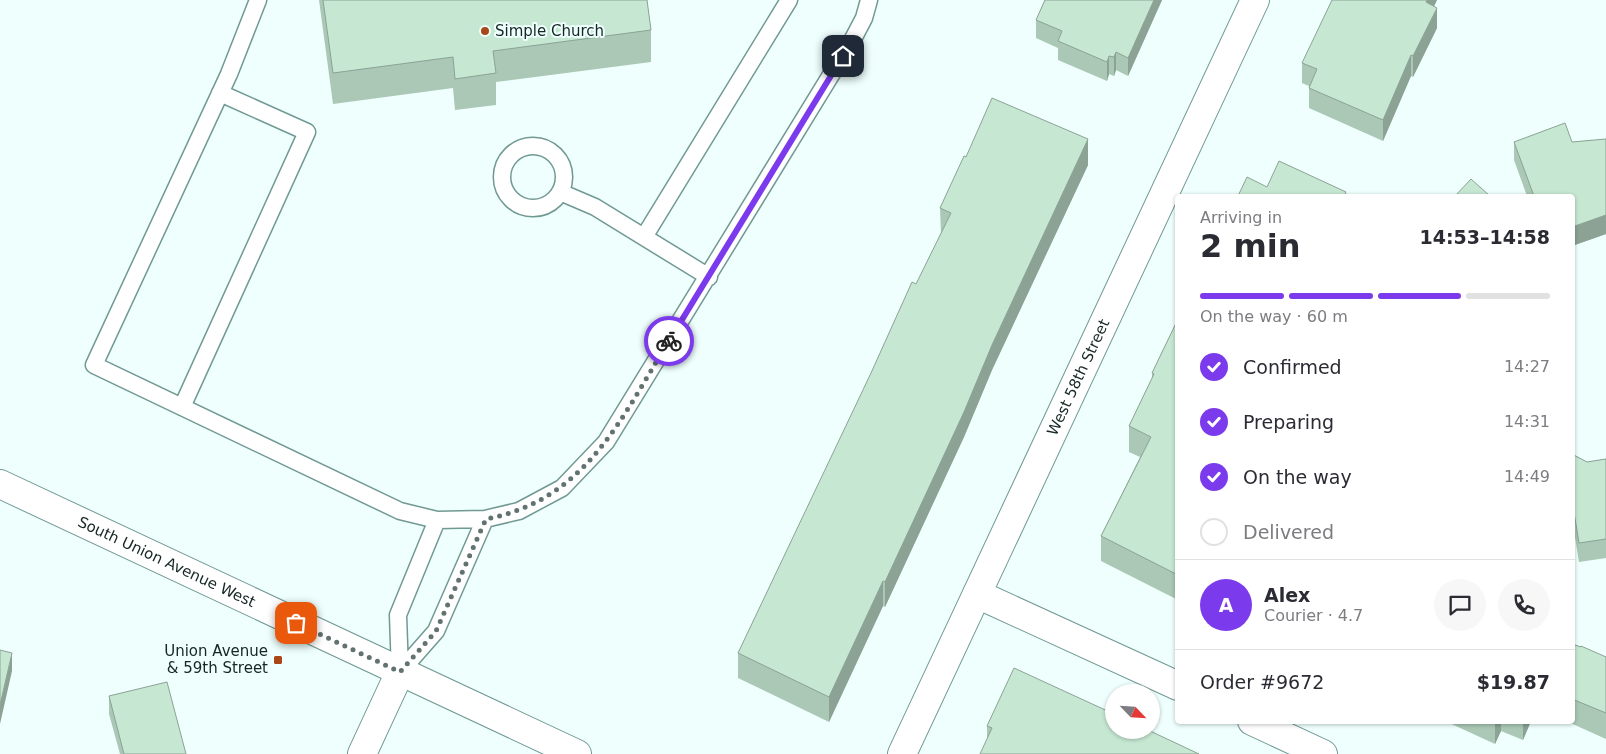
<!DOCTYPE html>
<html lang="en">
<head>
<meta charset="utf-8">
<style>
	:root { --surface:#fff; --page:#f7f7f7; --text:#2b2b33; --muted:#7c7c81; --line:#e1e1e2; --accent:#7c3aed }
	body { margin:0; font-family:"DejaVu Sans",sans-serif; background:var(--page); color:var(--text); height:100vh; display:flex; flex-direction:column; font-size:19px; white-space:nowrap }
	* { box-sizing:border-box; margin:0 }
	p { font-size:16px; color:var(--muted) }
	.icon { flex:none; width:28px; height:28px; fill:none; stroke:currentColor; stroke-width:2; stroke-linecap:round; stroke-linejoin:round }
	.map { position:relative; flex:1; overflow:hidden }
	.sheet { position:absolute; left:1175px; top:194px; width:400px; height:530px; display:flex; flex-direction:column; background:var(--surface); border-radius:5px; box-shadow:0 1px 4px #0004 }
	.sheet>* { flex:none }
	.needle { width:32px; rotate:115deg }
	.controls { position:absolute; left:1105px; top:684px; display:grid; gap:10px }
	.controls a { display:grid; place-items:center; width:55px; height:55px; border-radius:50%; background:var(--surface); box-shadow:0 1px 4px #0004; font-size:25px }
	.pin { position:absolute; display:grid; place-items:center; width:42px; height:42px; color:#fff; margin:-21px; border-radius:10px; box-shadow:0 2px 8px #0006 }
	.courier { position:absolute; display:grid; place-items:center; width:50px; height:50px; margin:-25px; border:4px solid #7c3aed; border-radius:50%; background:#fff; color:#222; box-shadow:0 1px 6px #0007 }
	.head em { font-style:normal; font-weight:600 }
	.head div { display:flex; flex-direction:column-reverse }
	.head { display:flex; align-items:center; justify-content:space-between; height:85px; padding:0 25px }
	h1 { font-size:32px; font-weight:600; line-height:38px }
	.bar { display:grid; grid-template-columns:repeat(4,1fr); gap:8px 5px; align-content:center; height:60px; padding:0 25px }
	.bar i { height:6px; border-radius:4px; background:var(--line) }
	.bar .active { background:var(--accent) }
	.bar p { grid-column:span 4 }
	.line { display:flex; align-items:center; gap:12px; padding:0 25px; border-top:1px solid var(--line) }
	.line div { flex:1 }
	.round { display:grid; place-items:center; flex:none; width:52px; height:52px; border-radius:26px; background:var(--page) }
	ol { padding:0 25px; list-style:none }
	li { display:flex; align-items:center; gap:15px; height:55px }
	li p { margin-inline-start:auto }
	li .icon { padding:5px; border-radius:50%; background:var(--accent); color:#fff; stroke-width:4 }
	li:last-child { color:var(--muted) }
	li i { width:28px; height:28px; border:2px solid var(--line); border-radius:50% }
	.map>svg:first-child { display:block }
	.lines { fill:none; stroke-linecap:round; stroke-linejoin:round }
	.service-casing { stroke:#719994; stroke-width:19 }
	.minor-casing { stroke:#719994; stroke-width:30 }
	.tertiary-casing { stroke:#719994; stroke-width:30 }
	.service { stroke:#fff; stroke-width:16 }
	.minor { stroke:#fff; stroke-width:28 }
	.tertiary { stroke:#fff; stroke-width:28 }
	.wall { fill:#aac8b5 }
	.shaded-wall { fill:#8ba294 }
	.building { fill:#c6e8d3; stroke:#8ba294 }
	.done { stroke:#617270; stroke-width:5; stroke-dasharray:0 9 }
	.route { stroke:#7c3aed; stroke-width:6 }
	.poi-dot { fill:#ab4616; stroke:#eefffd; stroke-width:2 }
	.labels { text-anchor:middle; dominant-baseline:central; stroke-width:4; stroke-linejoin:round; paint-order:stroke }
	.poi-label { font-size:15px; fill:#152624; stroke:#eefffd; text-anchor:start }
	.street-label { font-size:15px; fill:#152624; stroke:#eefffd }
</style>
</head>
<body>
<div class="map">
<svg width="1606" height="754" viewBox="0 0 1606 754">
	<rect width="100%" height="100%" fill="#eefffd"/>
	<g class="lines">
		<defs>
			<path id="service" d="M258,0l-29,74 -135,291 306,146 37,9 48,-1 34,-8 43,-23 44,-46 247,-403 11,-21 5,-18
				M502 177a31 31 0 1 1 62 0a31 31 0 1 1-62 0Z
				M560,192l35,15 114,70
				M644,237l145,-237
				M182,407l125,-275 -87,-39
				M400,672l36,-41 49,-112
				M400,672l-2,-57 39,-95"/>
			<g id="minor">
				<path d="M977,594l201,92"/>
				<path d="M1252,721l71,33"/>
				<path d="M362,754l38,-82"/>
				<path id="s1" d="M902,754l353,-754"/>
			</g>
			<g id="tertiary">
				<path id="s2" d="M0,484l577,270"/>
			</g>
		</defs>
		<use href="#service" class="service-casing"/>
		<use href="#minor" class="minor-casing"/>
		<use href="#tertiary" class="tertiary-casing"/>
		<use href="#service" class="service"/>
		<use href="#minor" class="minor"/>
		<use href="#tertiary" class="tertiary"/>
	</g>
	<path class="wall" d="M319,0h328l4,30v32l-155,20v23l-41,5 -2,-22 -120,16z
		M1045,0h117l-34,76 -12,-6 -2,6 -5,-2 -2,7 -49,-21v-12l-22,-10v-18z
		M1437,0l-3,6 3,22 -24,49 -2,-1 -28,65 -74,-33v-22l-7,-3v-20z
		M1606,139v95l-34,12v-50h-45l-13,-36v-18h58z
		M966,157l122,8 -96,205 -28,67 -79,170 -2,-1 -54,116 -91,-44v-25l203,-419 -1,-26z
		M1178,319v281l-77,-39v-25l39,-79 -11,-5v-26l23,-47v-6z
		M1572,454l15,8 19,-3v99l-27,4 -7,-44z
		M1572,644l34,13v82l-40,-18h6z
		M109,696l77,58h-66l-11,-40z
		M1445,721h86l-8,19 -22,-9 -6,13z
		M987,726l212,28 -212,-14z"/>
	<path class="shaded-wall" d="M1154,0h8l-34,76v-18z
		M1427,0h10l-11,23v-21z
		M1437,8v20l-24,49v-21z
		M1116,52v18l-2,6v-19z
		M1411,55v21l-28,65v-21z
		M1109,56v18l-2,7v-19z
		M1088,139v26l-96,205 -28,67 -79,170v-25l107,-237z
		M1606,215v19l-34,12v-19z
		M883,581v25l-54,116v-25z
		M12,653v18l-12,53v-19z
		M1495,721h6v10l-6,13z
		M1523,721h8l-8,19z"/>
	<path class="building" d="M323,0h324l4,30 -158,21 3,22 -41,6 -2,-22 -120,16z
		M1045,0h109l-26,58 -12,-6 -2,5 -5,-1 -2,6 -49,-21 4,-10 -26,-11z
		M1332,0h95l-1,2 11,6 -24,48 -2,-1 -28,65 -74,-32 8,-19 -15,-6z
		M992,98l96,41 -96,206 -28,67 -79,170 -2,-1 -54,116 -91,-44 133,-280 41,-91 4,2 35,-71 -11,-5 24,-52 2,1z
		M1565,123l7,19 34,-3v76l-34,12v-31h-38l-20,-54z
		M1279,161l67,31 -2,4h-106l9,-19 20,10z
		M1471,179l19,17h-35z
		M1178,319v256l-77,-39 50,-99 -22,-11 25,-52 -2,-1z
		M1572,454l15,8 19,-3v80l-27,4 -7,-43z
		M1572,644l9,3v-1l25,11v56l-34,-14z
		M0,650l12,3 -12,52z
		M1014,668l100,46v16h34l51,24h-219l12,-26 -5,-2z
		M167,682l19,72h-62l-15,-58z"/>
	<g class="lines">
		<path class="done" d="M296,623l104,49 36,-41 50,-112c100,-19 134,-99 183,-178"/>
		<path class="route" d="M669,341l174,-285"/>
	</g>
	<g class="poi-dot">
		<circle cx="485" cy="31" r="5"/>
		<rect x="273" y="655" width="10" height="10" rx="2.5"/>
	</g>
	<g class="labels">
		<g class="poi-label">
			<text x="495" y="31">Simple Church</text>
			<text x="268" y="651" text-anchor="end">Union Avenue<tspan x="268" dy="17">&amp; 59th Street</tspan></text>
		</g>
		<g class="street-label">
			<text stroke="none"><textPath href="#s1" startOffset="416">West 58th Street</textPath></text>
			<text stroke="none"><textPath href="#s2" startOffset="184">South Union Avenue West</textPath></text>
		</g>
	</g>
</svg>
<div class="controls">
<a><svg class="needle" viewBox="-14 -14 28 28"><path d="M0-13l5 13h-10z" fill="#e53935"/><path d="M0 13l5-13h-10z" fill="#7c7c81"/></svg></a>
</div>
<div class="pin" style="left:296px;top:623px;background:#ea580c"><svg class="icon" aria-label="bag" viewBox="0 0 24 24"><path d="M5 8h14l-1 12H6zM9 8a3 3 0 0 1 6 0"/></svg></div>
<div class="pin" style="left:843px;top:56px;background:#1f2937"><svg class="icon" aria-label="home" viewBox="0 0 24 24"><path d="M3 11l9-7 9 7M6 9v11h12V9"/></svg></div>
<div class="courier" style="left:669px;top:341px"><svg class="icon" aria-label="bike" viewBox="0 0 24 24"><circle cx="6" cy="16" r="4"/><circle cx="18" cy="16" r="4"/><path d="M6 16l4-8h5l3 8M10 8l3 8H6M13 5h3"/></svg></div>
<section class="sheet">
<div class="head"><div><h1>2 min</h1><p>Arriving in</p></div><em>14:53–14:58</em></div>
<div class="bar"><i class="active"></i><i class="active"></i><i class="active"></i><i></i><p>On the way · 60 m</p></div>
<ol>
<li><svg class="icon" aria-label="check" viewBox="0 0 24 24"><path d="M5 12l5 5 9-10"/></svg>Confirmed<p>14:27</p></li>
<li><svg class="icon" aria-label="check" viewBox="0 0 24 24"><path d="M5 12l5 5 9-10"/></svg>Preparing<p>14:31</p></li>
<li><svg class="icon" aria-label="check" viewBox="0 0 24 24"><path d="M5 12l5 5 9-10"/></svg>On the way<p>14:49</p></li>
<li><i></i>Delivered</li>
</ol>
<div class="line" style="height:90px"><b class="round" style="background:var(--accent);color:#fff">A</b><div><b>Alex</b><p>Courier · 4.7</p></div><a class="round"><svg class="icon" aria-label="chat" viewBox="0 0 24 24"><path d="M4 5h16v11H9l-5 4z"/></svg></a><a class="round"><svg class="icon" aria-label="phone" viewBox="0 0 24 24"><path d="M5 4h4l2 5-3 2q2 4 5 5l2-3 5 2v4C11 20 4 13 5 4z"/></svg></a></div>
<div class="line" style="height:65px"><div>Order #9672</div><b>$19.87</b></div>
</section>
</div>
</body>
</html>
